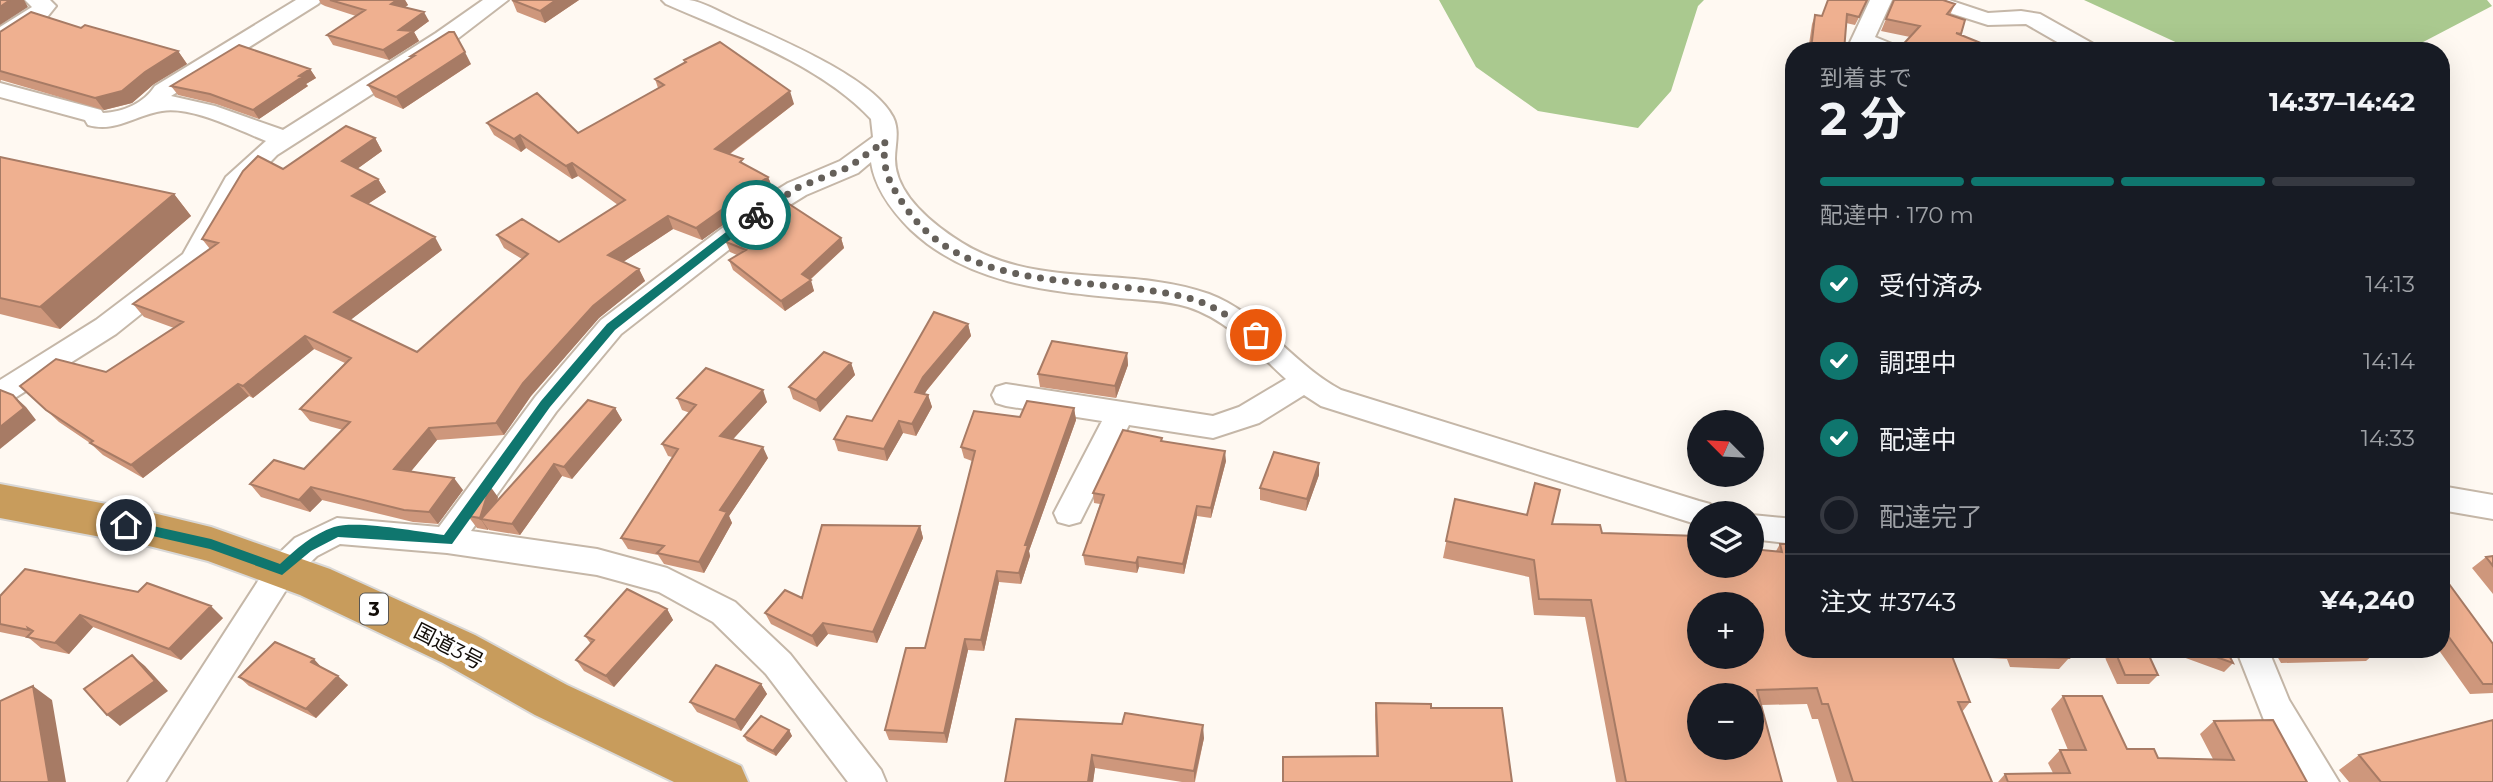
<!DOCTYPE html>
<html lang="ja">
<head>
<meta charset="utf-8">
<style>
	:root { --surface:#171b24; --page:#20242c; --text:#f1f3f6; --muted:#9ea1a6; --line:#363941; --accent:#0f766e }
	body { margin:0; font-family:Montserrat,"Noto Sans JP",sans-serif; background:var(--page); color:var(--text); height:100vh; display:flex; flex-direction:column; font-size:26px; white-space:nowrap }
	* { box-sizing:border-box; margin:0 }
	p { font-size:23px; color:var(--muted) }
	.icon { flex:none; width:38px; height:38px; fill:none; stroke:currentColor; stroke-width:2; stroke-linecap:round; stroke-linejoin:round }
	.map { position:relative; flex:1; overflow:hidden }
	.details { position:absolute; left:1785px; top:42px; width:665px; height:616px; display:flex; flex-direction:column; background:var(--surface); border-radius:28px; box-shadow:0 7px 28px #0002 }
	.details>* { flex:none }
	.needle { width:46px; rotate:294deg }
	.fabs { position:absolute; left:1687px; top:410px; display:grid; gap:14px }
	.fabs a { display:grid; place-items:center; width:77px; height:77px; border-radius:50%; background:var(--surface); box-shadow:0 7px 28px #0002; font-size:35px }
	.pin { position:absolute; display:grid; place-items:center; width:60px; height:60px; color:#fff; margin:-30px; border:4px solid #fff; border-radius:50%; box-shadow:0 2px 7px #0007 }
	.courier { position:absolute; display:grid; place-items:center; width:70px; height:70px; margin:-35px; border:5px solid #0f766e; border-radius:50%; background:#fff; color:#222; box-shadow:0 2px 9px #0007 }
	.overview em { font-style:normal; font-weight:700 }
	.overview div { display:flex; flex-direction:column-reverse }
	.overview { display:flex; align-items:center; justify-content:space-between; height:119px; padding:0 35px }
	h1 { font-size:46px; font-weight:700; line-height:52px }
	.bar { display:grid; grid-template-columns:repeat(4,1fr); gap:10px 7px; align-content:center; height:84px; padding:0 35px }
	.bar i { height:9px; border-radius:5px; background:var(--line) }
	.bar .current { background:var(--accent) }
	.bar p { grid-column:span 4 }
	.line { display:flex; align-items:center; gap:18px; padding:0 35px; border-top:2px solid var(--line) }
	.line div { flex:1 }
	ol { padding:0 35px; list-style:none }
	li { display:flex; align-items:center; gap:21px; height:77px }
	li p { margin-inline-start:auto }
	li .icon { padding:7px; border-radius:50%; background:var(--accent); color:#fff; stroke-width:4 }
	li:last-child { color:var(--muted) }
	li i { width:38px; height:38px; border:4px solid var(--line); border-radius:50% }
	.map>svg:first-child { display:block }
	.forest { fill:#aac98f }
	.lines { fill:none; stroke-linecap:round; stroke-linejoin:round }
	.minor-casing { stroke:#c5b7a8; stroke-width:4 }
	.trunk-casing { stroke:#d9d8d7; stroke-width:4 }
	.minor { fill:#fff; fill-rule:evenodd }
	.trunk { fill:#c89c5c; fill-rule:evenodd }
	.wall { fill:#ce977c }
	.shaded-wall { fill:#a77b65 }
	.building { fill:#efb090; stroke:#a77b65; stroke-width:2; fill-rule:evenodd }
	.route { fill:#0f766e }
	.done { stroke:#65605a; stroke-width:7; stroke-dasharray:0 12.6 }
	.labels { text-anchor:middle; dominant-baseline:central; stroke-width:7; stroke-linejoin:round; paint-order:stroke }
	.shield { fill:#fff; stroke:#595652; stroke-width:2 }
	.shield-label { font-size:19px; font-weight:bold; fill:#120d08 }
	.street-label { font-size:21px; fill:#120d08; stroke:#fff }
</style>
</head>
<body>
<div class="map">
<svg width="2493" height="782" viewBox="0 0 2493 782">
	<rect width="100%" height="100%" fill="#fff9f2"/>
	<path class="forest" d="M1439,0h265l-6,6 -27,85 -33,37 -100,-17 -62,-44z
		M2084,0h403l5,6 -86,45h-211z"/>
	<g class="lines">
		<defs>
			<path id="minor" d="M25,0h25l6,6 -8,10 -40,26 -8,2v-17l32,-20z
				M296,0h26l-4,4 -147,92 44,10 68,24 153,-97 47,-33h25l-56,43 -175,112 -32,33 -44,78 -85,68 -106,67 -10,4v-25l96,-60 87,-66 43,-77 40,-36c-28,-11 -74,-35 -104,-30 -27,4 -46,22 -74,14l-3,-5 -85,-23v-14l101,27 2,3c21,-1 41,-10 52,-27z
				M662,0c9,0 18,0 27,0 14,2 31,12 44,18 41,19 140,59 160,99 7,14 2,28 2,42 0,33 33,61 58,78 79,55 173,27 256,57 53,20 83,70 132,96l358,111 11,3 4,9h-15v12l-378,-119 -17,-11 -45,28 -46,15 -84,-13 -49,97 -11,3 -11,-3 -4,-9 48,-92 -96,-15 -10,-3 -4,-8 4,-8 10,-3 207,32 26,-9 47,-28c-29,-27 -60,-60 -98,-72 -22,-7 -47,-7 -69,-9 -74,-7 -152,-15 -208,-68 -19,-19 -36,-41 -40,-68l-13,11 -52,22 -34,21 -151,118 -65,78 -85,119 126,18 70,19 68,34 55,52 91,116 5,12h-38l-82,-108 -53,-52 -54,-30 -62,-17 -150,-22 -107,-9 -23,12 -24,23 -128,203h-37l143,-221 24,-23 42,-20 102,9 97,-131 65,-76 153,-116 34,-21 52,-22 33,-24 -2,-18c-50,-54 -139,-86 -205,-115z
				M1870,0h22l-17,37 22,9 3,5h-54z
				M1918,0h31l39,13 33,-2 19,3 57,32 3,5h-27l-47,-27 -38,1 -66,-21z
				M2441,486l52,9v24l-52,-9z
				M1752,515l42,4v25l-42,-5z
				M2236,649h32l21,51 50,82h-36l-39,-62z"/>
			<path id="trunk" d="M0,484l149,28 62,15 119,42 145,66 92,50 174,81 7,16h-74l-139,-67 -92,-52 -143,-68 -92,-34 -59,-15 -149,-28z"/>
		</defs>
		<use href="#minor" class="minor-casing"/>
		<use href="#trunk" class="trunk-casing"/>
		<use href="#minor" class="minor"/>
		<use href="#trunk" class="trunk"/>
	</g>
	<path class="wall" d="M319,0h86l3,5 -3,2 24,14 -15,11 5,9 -30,19 -56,-15 -6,-10 29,-19 -31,-10 -4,-2z
		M512,0h67l-34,23 -28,-11z
		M1828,0h40l-13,25 -9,-2 -37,21 3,-20 3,-9 7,1z
		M1955,4l-5,11 -40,22 -29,-6 5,-12z
		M81,28l97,23 9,13 -33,20 -22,19 -28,7 -103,-30 -1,2v-50z
		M411,56l60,8 -68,45 -28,-12 -7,-12 44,-28z
		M684,60l110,44 -64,50 15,11 23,12 5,12 -71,51 -29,-11 -50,33 16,7 6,12 -46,37 -68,78 -27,39 -67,5 -26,31 52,19 -25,34 -25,-2 -91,-22 -12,12 -49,-15 -11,-13 54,-15 39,-39 -33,-9 -10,-12 45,-46 -31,-14 -61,49 -4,-2 -106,82 -40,-23 -13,-12 -31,-21 -39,-36 86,-14 68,-44 -30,-11 -11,-13 77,-55 -8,-10 81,-70 92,-31 7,13 -25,18 21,10 8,13 -18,12 74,46 -92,70 67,32 105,-93 -18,-11 -7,-13 62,7 59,-37 -40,-29 -6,3 -46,-31 -5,4 -27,-17 -7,-12 91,10 80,-45 -3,-9 30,-16z
		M1794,65v15l-7,-2 3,-9z
		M310,69l6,9 -10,6 2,2 -49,33 -43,-15 -38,-9 -7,-9z
		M1794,92v14l-4,-1z
		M0,157l174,37 17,22 -131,113 -60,-15z
		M841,238l3,10 -34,32 4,11 -29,20 -52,-41 -4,-10 8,-5 -7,-3 -4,-10z
		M968,324l3,12 -47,58 4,1 4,12 -16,29 -13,-3 -16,28 -49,-10 -4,-12 38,-18z
		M1127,353l1,12 -12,33 -76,-11 -2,-13z
		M851,363l4,12 -35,37 -27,-13 -4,-12z
		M677,398l90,4 -34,37 35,19 -39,58 3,7 -28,50 -40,-9 -6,-9 -30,-6 -7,-11 51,-81 -4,-1 -6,-12 28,-31 -8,-3z
		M615,408l7,12 -50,59 -10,-3 -42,59 -31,-5 -1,-1v1l-11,-2 -9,-12 30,-19 -1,4z
		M1074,408l2,12 -47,131 1,5 -9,28 -22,-2 -15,69 -16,-1 -21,93 -58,-3 -4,-10 40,-82 47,-187 -8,-3 -3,-11 59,-30z
		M1162,438v4l64,19 -15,57 -14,-2 -13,58 -45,-7 -2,6 -52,-8 -2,-10 17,-51 -6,-1 -1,-10z
		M1319,475l-13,36 -46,-11v-12z
		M1455,499l97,25 50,9 97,32 77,-14 4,-7 87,108 103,50 -8,10 30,70h-155l-19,-63h-6l-5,-15 -46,1 21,77h-166l-31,-165 -51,-2 -5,-38 -86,-19z
		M920,526l3,12 -46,105 -49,-9 -11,13 -46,-23 -6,-11 37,-15z
		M2493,556v38l-21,-26 14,-11z
		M2441,573l52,71v49l-23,1 -32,-45h3z
		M0,596l223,22 -42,42 -88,-33 -24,27 -28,-6 -12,-10 -29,-6z
		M667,609l6,11 -59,67 -30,-16 -8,-11 15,-16 -6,-8z
		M1951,649h114l4,9 -10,11 -49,-2 -3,-8 -54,-3z
		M2103,649h43l12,26 -9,9h-32l-11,-24z
		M2161,649h65l7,14 -9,9z
		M2273,649h107l-14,12 -85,2z
		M322,668l26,17 -32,33 -67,-32 -10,-9z
		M761,684l6,10 -26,37 -44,-19 -7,-10z
		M2063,696l64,53 31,9 55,1 -13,-25 14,-13 93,61h-309l7,-8 48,-1 -5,-10 12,-13h8l-17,-41z
		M1376,703l55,5 81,74h-230l1,-25 93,-1 -1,-41z
		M1016,719l188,19 -9,44h-13l-87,-14 -2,14h-88z
		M789,730l3,6 -16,20 -29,-15 -3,-5z
		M2359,755l134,27h-144l-10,-12z"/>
	<path class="shaded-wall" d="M10,0h14l4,7 -28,18v-18z
		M397,0h8l3,5 -11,8 -6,-9z
		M556,0h23l-34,23 -5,-12z
		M424,12l5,9 -15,11 5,9 -30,19 -6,-10 16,-20z
		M178,51l9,13 -33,20 -22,19 -28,7 -9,-12 50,-26z
		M465,52l6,12 -68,45 -7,-12z
		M310,69l6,9 -10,6 2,2 -49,33 -6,-9z
		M790,91l4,13 -74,57 -5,-12z
		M520,135l6,13 -5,4 -7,-13z
		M375,138l7,13 -32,23 -8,-13z
		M572,163l6,13 -6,3 -6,-13z
		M768,177l5,12 -71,51 -6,-12z
		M378,179l8,13 -26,17 -8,-13z
		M174,194l17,22 -131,113 -20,-22z
		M668,216l5,13 -59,39 -6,-13z
		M435,237l7,13 -98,75 -10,-13z
		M841,238l3,10 -39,36 -3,-10z
		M639,269l6,12 -46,37 -68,78 -27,39 -8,-12 27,-40 70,-77z
		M811,280l3,11 -29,20 -4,-10z
		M968,324l3,12 -44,54 -8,14 -4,-12 8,-15z
		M305,336l9,13 -61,49 -10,-12z
		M1127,353l1,12 -12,33 -1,-12z
		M851,363l4,12 -35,37 -4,-12z
		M238,384l11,12 -106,82 -12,-13z
		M763,390l4,12 -42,46 -5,-12z
		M13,395l13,12 10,13 -36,29v-22z
		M928,395l4,12 -16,29 -4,-12z
		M615,408l7,12 -50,59 -8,-12z
		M1074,408l2,12 -47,131 1,5 -9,28 -2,-11 6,-28z
		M899,421l4,12 -16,28 -3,-12z
		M429,428l8,12 -34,41 -9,-12z
		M763,447l5,11 -39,58 3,7 -28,50 -5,-11 21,-52z
		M1225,451l1,10 -15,57v-10z
		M1319,463v12l-13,36 1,-12z
		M554,464l8,12 -42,59 -8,-11z
		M454,478l9,12 -25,34 -9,-12z
		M490,486l8,11 -7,23 -10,-1 7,10v1l-8,-12z
		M311,487l11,13 -12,12 -11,-12z
		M1197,506v10l-13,58 -1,-10z
		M920,526l3,12 -46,105 -4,-11z
		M1138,557l1,10 -2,6 -1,-10z
		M997,571l2,11 -15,69 -3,-11z
		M211,606l12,12 -42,42 -12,-11z
		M667,609l6,11 -59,67 -8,-11z
		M80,615l13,12 -24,27 -14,-11z
		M823,623l5,11 -11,13 -5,-11z
		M965,639l3,11 -21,93 -3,-10z
		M132,655l13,11 23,25 -48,35 -13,-11z
		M314,659l9,10 -12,-7z
		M338,676l10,9 -32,33 -10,-9z
		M761,684l6,10 -26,37 -6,-11z
		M33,686l19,14 14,82h-17z
		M1203,725l1,13 -10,44v-11z
		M789,730l3,6 -16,20 -3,-5z
		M1092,755l3,13 -2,14h-5z"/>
	<path class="building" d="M0,0h10l-10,7z
		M330,0h67l-6,4 33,8 -25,18 14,1 -30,19 -56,-15 38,-25z
		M512,0h44l-16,11z
		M1828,0h39l-8,17 -12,-3 -3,37h-40l8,-10 3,-26 7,1z
		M1894,0h49l12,4 -8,10 18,6 -4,14 -5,-1 42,17 -101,1 23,-25 -34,-7z
		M31,12l50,16 4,-3 93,26 -33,21 -23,19 -27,7 -95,-27v-39z
		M449,32h5l11,20 -69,45 -28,-12 46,-29h-3z
		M720,42l70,49 -75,58 28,10 -3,3 28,15 -72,51 -28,-12 -60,39 31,14 -46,37 -70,77 -27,40 -67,5 -35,41 60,9 -25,34 -25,-2 -93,-23 -12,13 -49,-16 24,-24 30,9 46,-47 -50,-13 51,-51 -46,-22 -62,50 -5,-2 -107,81 -41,-22 3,-2 -47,-31 -26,-24 36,-27 50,13 77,-50 -50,-18 85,-61 -16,-4 41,-68 15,-15 25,13 63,-43 29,12 -33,23 36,18 -26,17 83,41 -101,75 83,40 111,-98 -31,-19 25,-16 37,23 66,-42 -53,-37 -6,3 -46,-31 -6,4 -27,-16 50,-30 41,40 86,-48 -9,-6 31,-17 -2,-2z
		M239,45l71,24 -11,7 3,1 -49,33 -43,-16 -39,-8z
		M2015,45l15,6h-20z
		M0,157l174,37 -134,113 -40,-9z
		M783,200l58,38 -39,36 9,6 -30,21 -52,-41 17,-10 -20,-8z
		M934,312l34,12 -45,53 -8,15 13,3 -16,29 -13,-3 -15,28 -50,-10 13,-23 25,5z
		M1052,341l75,12 -12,33 -77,-12z
		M824,352l27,11 -35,37 -27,-13z
		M706,368l57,22 -43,46 43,11 -43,63 7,2 -28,50 -42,-9 7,-7 -43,-8 57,-89 -16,-5 34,-39 -19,-7z
		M0,390l13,5 11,13 -24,19z
		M588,400l27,8 -51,59 -10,-3 -42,60 -31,-5z
		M1027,401l47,7 -49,137h3l-9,28 -22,-2 -16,69 -16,-1 -21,94 -59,-3 21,-82h19l50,-197 -14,-4 13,-36 46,6z
		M1123,430l39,8 -1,3 64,10 -14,57 -14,-2 -14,58 -45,-7 -2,6 -53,-8 21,-60 -11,-2z
		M1274,452l45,11 -12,36 -47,-11z
		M1535,483l25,7 -8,34 48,1 2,8 97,3v29h53v-16l30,3 -2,-8h14v105h72l1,3 83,-1 20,51h-12l34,80h-139l-25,-78h-6l-5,-16 -60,2 25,92h-156l-35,-182 -52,-1 -5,-39 -88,-19 9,-42 72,16zM1699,604h53v52h-53zM1699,695h53v52h-53z
		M490,486l-10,32 -12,-2z
		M822,525l98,1 -47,106 -50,-9 -11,13 -47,-23 20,-23 17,8z
		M2493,556v10l-7,-9z
		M25,569l113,23 9,-9 64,23 -42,43 -89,-34 -25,28 -28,-6 6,-6 -5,-3 1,2 -29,-6v-28z
		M2441,573l52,71v40h-10l-42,-58z
		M627,589l40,20 -61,67 -30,-16 18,-20 -9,-4z
		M275,642l39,17 -3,3 27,14 -32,33 -67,-32z
		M2017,649h48l4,9 -50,-2z
		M2114,649h32l12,26h-33z
		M2194,649h32l7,14z
		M132,655l23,26 -48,34 -23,-26z
		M716,665l45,19 -26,36 -45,-18z
		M33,686l16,96h-49v-81z
		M2063,696h39l25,53h27l4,9 76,2 -20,-39 59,-1 34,62h-299l-3,-8 65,-1 -10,-23h26z
		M1376,703l55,1v4h71l10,74h-229v-25l95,-1z
		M1125,713l78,12 -9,46 -102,-16 -4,27h-83l11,-63 106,5z
		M761,716l28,14 -16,21 -29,-15z
		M2493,720v62h-112l-22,-27z"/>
	<path class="route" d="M752,212l9,3 -146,115 -65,77 -98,137 -114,-7 -27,14 -29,24 -72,-26 -84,-19 -6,-5 6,-5 85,19 69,25c16,-15 33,-30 54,-37 24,-7 84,5 110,8l97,-134 66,-77z"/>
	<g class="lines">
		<path class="done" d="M756,215l41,-27 52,-21 36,-26c-3,28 3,40 19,64 63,95 197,67 291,95 22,7 42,22 61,35"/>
	</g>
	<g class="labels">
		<rect class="shield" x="360" y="593.5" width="28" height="31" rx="5"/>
		<g class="shield-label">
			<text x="374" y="609">3</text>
		</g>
		<g class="street-label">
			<text transform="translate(449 646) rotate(27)">国道3号</text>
		</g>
	</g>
</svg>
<div class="fabs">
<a><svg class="needle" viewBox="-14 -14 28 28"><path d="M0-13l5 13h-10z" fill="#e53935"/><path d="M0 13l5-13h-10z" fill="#9ea1a6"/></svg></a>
<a><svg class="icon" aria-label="layers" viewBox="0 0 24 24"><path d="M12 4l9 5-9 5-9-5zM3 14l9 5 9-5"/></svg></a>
<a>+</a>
<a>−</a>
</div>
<div class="pin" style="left:1256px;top:335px;background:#ea580c"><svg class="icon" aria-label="bag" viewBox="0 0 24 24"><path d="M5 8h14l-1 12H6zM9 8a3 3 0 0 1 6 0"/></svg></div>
<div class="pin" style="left:126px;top:525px;background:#1f2937"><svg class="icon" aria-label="home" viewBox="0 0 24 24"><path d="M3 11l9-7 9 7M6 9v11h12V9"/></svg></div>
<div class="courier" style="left:756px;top:215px"><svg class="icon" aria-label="bike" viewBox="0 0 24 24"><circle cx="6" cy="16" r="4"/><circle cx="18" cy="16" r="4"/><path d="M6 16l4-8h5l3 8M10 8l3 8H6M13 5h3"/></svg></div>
<section class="details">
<div class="overview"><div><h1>2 分</h1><p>到着まで</p></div><em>14:37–14:42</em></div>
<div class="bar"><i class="current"></i><i class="current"></i><i class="current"></i><i></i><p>配達中 · 170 m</p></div>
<ol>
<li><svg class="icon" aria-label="check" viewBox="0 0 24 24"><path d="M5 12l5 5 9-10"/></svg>受付済み<p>14:13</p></li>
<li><svg class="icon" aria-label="check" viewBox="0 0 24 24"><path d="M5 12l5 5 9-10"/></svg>調理中<p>14:14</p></li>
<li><svg class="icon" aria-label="check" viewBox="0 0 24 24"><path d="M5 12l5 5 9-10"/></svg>配達中<p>14:33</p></li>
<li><i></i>配達完了</li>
</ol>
<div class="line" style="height:91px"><div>注文 #3743</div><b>¥4,240</b></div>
</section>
</div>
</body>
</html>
